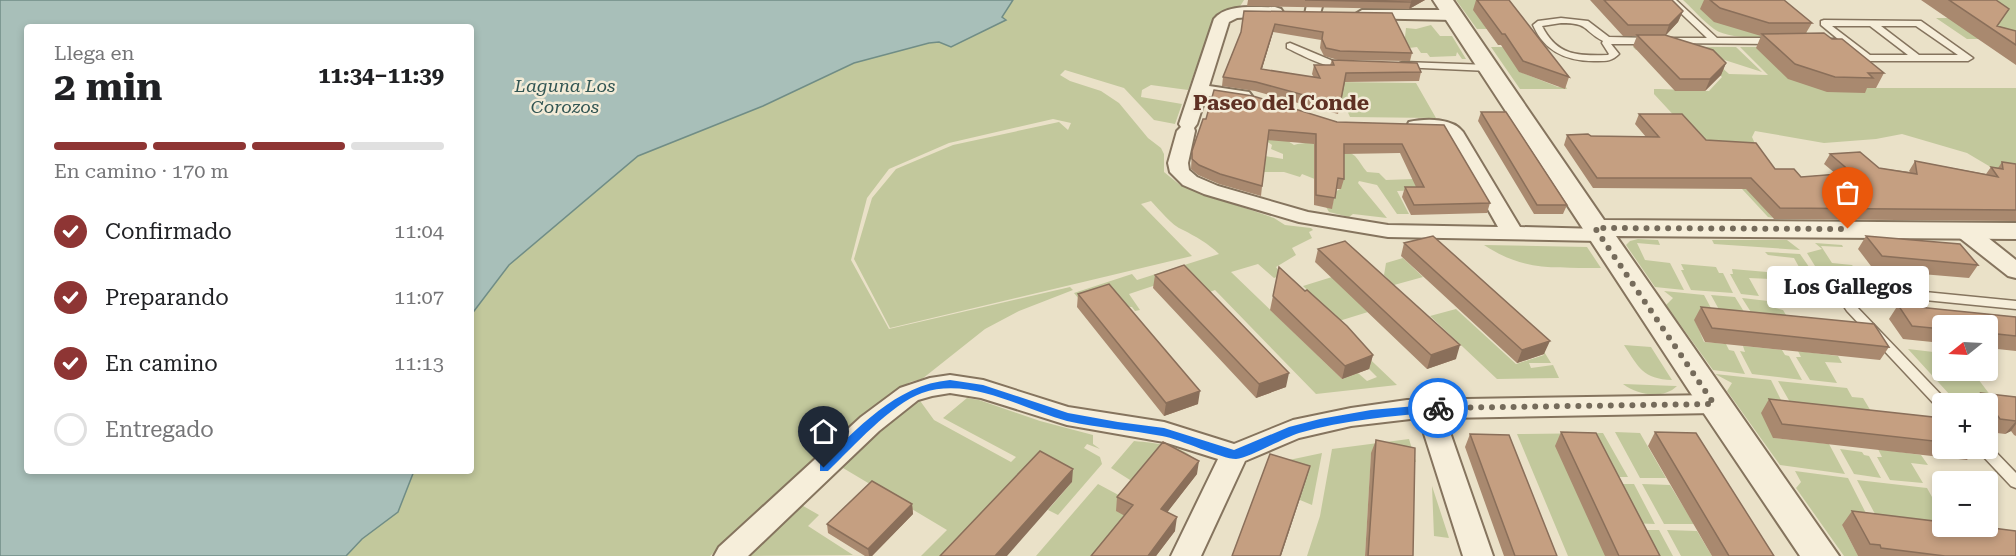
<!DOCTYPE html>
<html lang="es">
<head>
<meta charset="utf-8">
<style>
	:root { --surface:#fff; --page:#f2f2f2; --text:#202124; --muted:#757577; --line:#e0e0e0; --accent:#8e3534 }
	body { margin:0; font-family:"Roboto Serif",serif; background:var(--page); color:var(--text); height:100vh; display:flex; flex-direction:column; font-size:22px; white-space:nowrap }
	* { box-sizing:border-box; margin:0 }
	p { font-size:20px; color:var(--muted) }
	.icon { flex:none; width:33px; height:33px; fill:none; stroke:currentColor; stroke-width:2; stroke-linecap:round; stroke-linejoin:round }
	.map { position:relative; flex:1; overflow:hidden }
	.drawer { position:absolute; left:24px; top:24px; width:450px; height:450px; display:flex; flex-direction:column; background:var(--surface); border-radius:6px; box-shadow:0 3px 9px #0003 }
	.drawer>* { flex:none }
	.needle { width:39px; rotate:252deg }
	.tools { position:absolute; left:1932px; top:315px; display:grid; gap:12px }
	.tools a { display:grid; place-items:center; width:66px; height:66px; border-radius:6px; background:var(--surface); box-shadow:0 3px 9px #0003; font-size:30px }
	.pin { position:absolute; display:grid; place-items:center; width:51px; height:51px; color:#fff; margin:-62px -26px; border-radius:50% 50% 50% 0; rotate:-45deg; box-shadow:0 0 6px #0007 }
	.pin .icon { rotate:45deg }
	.courier { position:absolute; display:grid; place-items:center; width:60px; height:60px; margin:-30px; border:4px solid #1a73e8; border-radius:50%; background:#fff; color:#222; box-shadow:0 2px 8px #0007 }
	.bubble { position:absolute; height:42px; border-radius:6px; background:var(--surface); box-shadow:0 3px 9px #0003; font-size:20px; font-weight:700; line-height:42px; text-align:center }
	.head em { font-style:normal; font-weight:700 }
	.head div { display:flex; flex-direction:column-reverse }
	.head { display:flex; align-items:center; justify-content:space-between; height:102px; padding:0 30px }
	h1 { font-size:39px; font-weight:700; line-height:45px }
	.bar { display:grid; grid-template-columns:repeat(4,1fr); gap:9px 6px; align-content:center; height:72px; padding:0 30px }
	.bar i { height:8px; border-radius:4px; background:var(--line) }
	.bar .on { background:var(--accent) }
	.bar p { grid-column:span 4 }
	ol { padding:0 30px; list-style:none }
	li { display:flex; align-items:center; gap:18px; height:66px }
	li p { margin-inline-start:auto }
	li .icon { padding:6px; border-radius:50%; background:var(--accent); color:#fff; stroke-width:4 }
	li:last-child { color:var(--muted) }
	li i { width:33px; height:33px; border:3px solid var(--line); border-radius:50% }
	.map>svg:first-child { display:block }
	.green { fill:#c2c89c }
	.water { fill:#a8bfb9; stroke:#708d86; stroke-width:1.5 }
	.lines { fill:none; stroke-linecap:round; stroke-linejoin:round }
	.service-casing { stroke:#85745e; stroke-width:3 }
	.minor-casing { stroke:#85745e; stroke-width:4 }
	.tertiary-casing { stroke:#85745e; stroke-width:4 }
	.service { fill:#f6eeda; fill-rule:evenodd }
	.minor { fill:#f6eeda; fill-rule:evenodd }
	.tertiary { fill:#f6eeda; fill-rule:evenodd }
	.wall { fill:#a9896f }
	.shaded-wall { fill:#8a6f5a }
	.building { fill:#c59f81; stroke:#8a6f5a; stroke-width:1.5 }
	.route { fill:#1a73e8 }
	.done { stroke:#756b5b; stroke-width:6; stroke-dasharray:0 10.8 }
	.labels { text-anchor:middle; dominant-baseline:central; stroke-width:5; stroke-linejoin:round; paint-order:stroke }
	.far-water-label { font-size:18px; font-style:italic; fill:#315553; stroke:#f3ebd7 }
	.neighbourhood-label { font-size:21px; font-weight:bold; fill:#5f3124; stroke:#f3ebd7 }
</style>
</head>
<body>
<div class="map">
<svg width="2016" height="556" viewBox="0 0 2016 556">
	<rect width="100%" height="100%" fill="#eae1c8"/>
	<path class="green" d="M1013,0h231l-5,8 -14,2 -10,6 -27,74 -37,-5 -9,5 -1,7 41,7 -7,20 -21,-4 -30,-32 -59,-18 -5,5 10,6 31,10 18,12 29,35 13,10 3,6v18l16,13 12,5 82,28 11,7 26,3 2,2 -4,2 3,6 -20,10 4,7 -20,12 6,8 -8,3 -16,-14 -27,8 111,107 16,-6 9,8 10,-4 -21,-21 -1,-11 42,40 -81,9 -101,-104 -8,3 -18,-19 -60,20 11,16 -5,1 -3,-4 -48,-2 -10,-12 58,-19 5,6 82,-26c-10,-10 -24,-18 -36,-24 -12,-5 -23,-20 -32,-29l-10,3 51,52 -302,72 -36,-69 18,-61 24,-29 57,-24 106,-23 9,8 3,-7 -18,-4 -104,24 -60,26 -22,29 -16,62 38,69 181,-42 3,3 -54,21 -34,18 -63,50 -12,3 -55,38 -85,82 -60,54h-364l16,-17 36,-27 16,-41h57v-156l38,-50 129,-109 125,-50 91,-43 75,-20 10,-1 67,-22 -5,-3z
		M1456,0h32l-1,29h-10z
		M1683,0h29l76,17 23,19c-25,0 -77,7 -97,-7 -11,-8 -21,-20 -31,-29z
		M1944,0h72v39h-49l-31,-21h33z
		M1431,25l9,11h12l14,23h-4l-5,-7 -1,4 -26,1 -3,-4h-6l-4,-6 -8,1 -19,-13 15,2 1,-9 10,1z
		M1491,47h12l17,25 38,15h8l1,2h-47z
		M1633,47h45l32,10 19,17 39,1 -28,-28h84l36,41h156v86l-22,-5 -27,-16 -65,-19 -26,5 -52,4 -69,-12 -3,6 4,9 6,59 11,13 -5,-1 -114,-123v-5h6l49,2 13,-14c-27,-27 -50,-27 -86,-27z
		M1684,47h52l26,25z
		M1334,82l82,1 20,35 -86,-1z
		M1261,137l27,4 6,4c17,-5 47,0 61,11 5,5 7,11 12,16l12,1 7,7 28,-1 6,11 -23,1 12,23h-12l-20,-29 -18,-4 -1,2 29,35 -34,-4 -4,3 -20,-5 -3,-5 6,1 3,-16 5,-3 -38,-15 -2,3 -16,-5h-21l2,-16 18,3v-5l-12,-5 1,-4z
		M1638,239l20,1 2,5 -23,-2 8,17 25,3 14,27 -29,-3 -29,-42 4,-4z
		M1712,240h75l13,10 -86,-6z
		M1815,243l27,2 1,2 -22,-1 11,17 20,2 4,5 -41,-4 -8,-13 15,-4z
		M1484,245l103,2 14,21c-46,-1 -76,4 -117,-23z
		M1765,252l35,2 21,30 -34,-3 -3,-7 20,2 -10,-18 -26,-3z
		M1403,258l20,19 -29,8 -10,-10 2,-12z
		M1681,264l35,3 3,6h4l10,20 -42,-3 -10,-20h3z
		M1732,269l35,3 4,7 -22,-1 10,18 -18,-2 -11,-20h3z
		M1332,277l36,35 -29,9 -36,-35z
		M1664,291l40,4 15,28 -24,-3 9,22 22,2 3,6 5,1 11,23 -32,-4 -47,-65 7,-7z
		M1711,295l24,2 14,23 -22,4z
		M1742,298l26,3 4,6 11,3 6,10 -35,-3z
		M1456,309l60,55 28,-9 -9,-18 16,26h-22l2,5 22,-3 6,13 -62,1 -67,-63z
		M1624,345l27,2 21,33c-29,-1 -33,-12 -48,-35z
		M1743,346l39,4 3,5 4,1 13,24 -50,-6 -12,-23 5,1z
		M1908,349l34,4v17l30,1 22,29 -44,-5z
		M1798,351l40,5 4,7 -17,-1 12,21 -27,-3 -14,-23h5z
		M1715,374l56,6 18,36 -16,22 56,6 16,30 -65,-9 -53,-74 5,-8z
		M1778,381l69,7 5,9 11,1 9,15 -81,-9z
		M1623,384l53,2h1c-14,14 -40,9 -54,-2z
		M918,398l16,22 77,42 5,-5 -73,-39 24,-20 12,2 61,21 53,14v9l7,5 -13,-5 -3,4 16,9 2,7 -44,51 -10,-5 24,-28 -118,74h-33l26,-26 -109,-65z
		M1615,432l25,1 26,45h-26z
		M1603,433l25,44h-23v79h-37l-51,-122z
		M1409,439l7,23 -45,-8 -6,102h-58l13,-40 12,-67z
		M1134,441c21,2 52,4 65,23l-11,-6 -50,27 -27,-17z
		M1840,449l22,3 2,3 5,1 12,22 -27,-4z
		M1878,449l43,6 7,10 -17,-2 12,20 -33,-3 -13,-23h5z
		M1322,453l-10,52 -12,-5 -25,-37z
		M1795,471l53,7 26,51 -32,-4 16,31h-14l-48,-68 5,-6z
		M1857,480l70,8 15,27v7l-67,-8z
		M1098,484l28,15 5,20 -29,37h-66z
		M1608,484h26l21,40 -27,-1z
		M1642,484l28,1 24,39h-30z
		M1432,486l17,52 -15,-2z
		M798,503l21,12 -11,11 45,29 -107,1z
		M1631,530h28l14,26h-29z
		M1667,530l30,1 15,25h-31z"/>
	<path class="water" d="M0,0h1013l-11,17 4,3 -55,27 -12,-5 -10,1 -75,20 -91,43 -125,50 -129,109 -38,50v-288h-444v444h387l-16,41 -36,27 -16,17h-346z"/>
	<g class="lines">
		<defs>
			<path id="service" d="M1667,0h9l41,38h57l4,3 -4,3 -109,-1v-4l3,-1h39z
				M1561,18l27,3 21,16 42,1 4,3 -4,3h-40l8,10c-7,7 -12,7 -21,7 -29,1 -53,-8 -65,-36l5,-4zM1561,23c29,0 21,7 42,18l-1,2 7,11 -1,1c-30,1 -51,1 -66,-29z
				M1824,20l97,1 52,37 -5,3h-100l-23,-16 -18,-2v-4h11l-17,-14v-4zM1832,26h38l38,29h-38zM1881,26h35l42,29h-39z
				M1290,43l43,18 14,1 5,3c-15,10 -50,-10 -65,-17v-4z
				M1403,62l86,3 5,3 -5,3 -89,-4v-4z
				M1864,286l152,15v8l-152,-15 -10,2 -1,6 2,3 92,96 2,3h-7v5l-5,-2 -90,-96 -6,-9 3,-11z
				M1988,444l28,29v15l-5,-2 -32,-34 -2,-4h11z"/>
			<path id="minor" d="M1308,0h16l-5,17h-12l-2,-3z
				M1275,7l6,2 2,3 -2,3 -44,3 -8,4 -20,64 40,6 3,4 -3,4 -6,1 -37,-5 -9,28 -3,4 1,3 -7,32 1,7 8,7 21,9 90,26 80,13 110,2 -52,-92c-10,-6 -25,-2 -37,-5l-2,-4 2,-4c17,-4 44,-4 54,10l57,95 80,2 8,1 3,5 -3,5 -8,1 -212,-4 -89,-15 -95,-28 -21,-9 -13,-13 -2,-9 9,-32 4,-4 -2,-3 35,-105c13,-16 42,-11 61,-12z
				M1362,10h92l8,5 -8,5 -98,-2 -2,-3z
				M1964,224l8,1 44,35v18l-8,-2 -52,-41 -3,-5 3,-5z
				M950,375l33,5 85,27 96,15 70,22 59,-24 58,-12 56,-8 307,-5 9,3 4,6 -4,6 -9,3 -269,5 48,138h-30l-44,-138 -68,8 -52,12 -54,23 -44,95h-30l47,-97 -54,-17 -97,-17 -86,-27 -31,-5 -18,3 -14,4 -39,31 -131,125h-34l5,-9 142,-130 39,-29 30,-10z"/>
			<path id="tertiary" d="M1433,0h20l151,220 412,3v16l-400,-3 223,320h-39l-97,-144z"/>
		</defs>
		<use href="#service" class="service-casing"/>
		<use href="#minor" class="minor-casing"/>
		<use href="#tertiary" class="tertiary-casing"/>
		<use href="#service" class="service"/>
		<use href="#minor" class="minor"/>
		<use href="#tertiary" class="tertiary"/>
	</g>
	<path class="wall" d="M1248,0h177l-16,9 -162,-3z
		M1476,0h33l60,77 -4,12 -46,-17 -18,-27h-3l-25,-35z
		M1590,0h82l11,11 -5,11 -12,13 60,28 -5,12 -16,16h-30l-42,-45 4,-10h-14z
		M1704,0h80l28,23 -6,10 78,40 -8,15h-9l-2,5 -38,-1 -39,-13 -32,-31 5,-12 -47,-14 -14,-13z
		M1921,0h75l2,26 18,5v34z
		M1244,11l168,42 -2,8 -72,-1 -14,-4 -4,-8 1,-8 -48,-8 -11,37 52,9 -2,-4 2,-9h16l2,-5 89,12 -2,9 -74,1 -7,32 -83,-23 -33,-5 1,-9 18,-45z
		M1481,112l86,93 -4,9h-29l-56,-93z
		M1639,114l67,26 69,29 26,8 35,-3 -12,-10 6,-10 49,14 31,4 -1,-1 6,-10 71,13 5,-7 7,1 4,-6 14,2v57l-242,-2 -28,-30 -153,-1 -29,-43 3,-10 79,2 -11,-13z
		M1203,119l241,6 46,78 -3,10 -76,2 -9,-18 3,-10h11l-16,-34 -56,1v25l-3,10h-5l-4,20 -18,-4v-61l-47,-4 -6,56 -42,-12 -21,-9 -7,-6 1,-18z
		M1866,236l112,29 -9,13 -95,-8 -16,-21z
		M1404,243l140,111 -27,9 -116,-107z
		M1318,249l138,110 -29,10 -112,-107z
		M1279,267l94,88 -4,14 -27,10 -72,-69z
		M1155,275l131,112 -30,11 -103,-110z
		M1078,294l120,110 -34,12 -87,-109z
		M1898,305l118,12v34l-28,-3v-22h-46v17l-39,-4 -14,-20z
		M1701,307l188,40 -9,13 -175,-18 -11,-22z
		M1981,393l35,4v39l-2,-1 -3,-4 -6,3 -16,-2 -1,-2v-26h-15z
		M1769,399l173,19v30h34l-9,12 -194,-22 -12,-25z
		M1561,432l99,124h-55l-50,-110z
		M1655,432l119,124h-62l-64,-110z
		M1470,434l87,122h-53l-39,-109z
		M1376,440l37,116h-48l6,-103z
		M1197,474l-30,38 8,19 -19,25h-65l34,-40 -9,-5 1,-14z
		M912,504l1,10 -41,42h-7l-37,-23 -1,-9z
		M1852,511l164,45h-158l-16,-31z"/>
	<path class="shaded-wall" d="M1414,0h11l-16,9 2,-7z
		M1683,11l-5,11 -13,14 4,-11z
		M1275,24l-2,8 -14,46 2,-9z
		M1726,63l-5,12 -16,16 5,-12z
		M1550,341l-6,13 -27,9 5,-13z
		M1460,345l-4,14 -29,10 4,-14z
		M1373,355l-4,14 -27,10 3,-13z
		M1289,373l-3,14 -30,11 3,-14z
		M1200,391l-2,13 -34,12 2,-13z
		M2016,421v3l-5,7 -6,3z
		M1199,461l-2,13 -38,49 2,-14z
		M1310,466l-4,14 -25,76h-1z
		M1073,469l-1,13 -65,74h-12z
		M912,504l1,10 -41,42h-3l-1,-7z
		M1177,517l-2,14 -19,25h-8z"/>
	<path class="building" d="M1305,0h109l-3,2z
		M1477,0h32l60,77 -46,-16 -18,-27h-3z
		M1604,0h68l11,11 -14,14h-41z
		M1710,0h74l28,23h-43l-49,-15z
		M1949,0h47l13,9 -12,17 19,5v14z
		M1244,11l148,2 20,40 -72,-2 -14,-3 -4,-9 1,-7 -48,-8 -14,45 59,9 -6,-13h20l-2,-5 85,3 4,9 -75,1 -6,32 -84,-23 -33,-5 18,-45z
		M1824,33l8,6h10l42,34h-16l5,5 -38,-1 -40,-13 -33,-30z
		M1637,35h28l48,15 13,13 -16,16h-30z
		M1214,90l39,6 84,26 107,3 46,78 -76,2 -9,-18h19l-22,-43h-58v35l-6,-1 -3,20 -19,-3v-61l-47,-4 -7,56 -42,-12 -21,-9 -7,-6v-8l11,-32h3z
		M1481,112h25l61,93h-30z
		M1639,114h43l24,26 50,3 19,26h19l7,8 51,-4 -22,-19 30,-2 19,16 38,6 -2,-13 83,16 -7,-10 12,2 -1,-7 14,2v46l-236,-2 -29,-30h-154l-30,-43 21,-1 3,2 68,1z
		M1433,236l117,105 -28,9 -118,-107z
		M1866,236l94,8 18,21 -96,-9z
		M1345,241l115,104 -29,10 -113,-106z
		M1184,265l105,108 -30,11 -104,-109z
		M1279,267l26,24 2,-1 40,36 26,29 -28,11 -72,-70z
		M1109,284l91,107 -34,12 -88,-109z
		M1898,305l118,12v19l-28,-3v-7h-46v3l-30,-3z
		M1701,307l173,17 15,23 -177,-19z
		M1981,393l35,4v24l-16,-2z
		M1769,399l173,19v24l-160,-18z
		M1561,432l35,1 64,123h-41z
		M1655,432l41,1 78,123h-45z
		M1470,434l39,1 48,121h-42z
		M1376,440l39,8 -2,108h-45z
		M1163,442l36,19 -38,48 16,8 -29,39h-57l42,-51 -16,-8z
		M1040,451l33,18 -78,87h-55z
		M1270,454l40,12 -30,90h-48z
		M872,481l40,23 -44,45 -41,-25z
		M1852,511l90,11v4h35l39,5v25h-71l-64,-8 -1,-3 -10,-1z"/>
	<path class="route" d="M950,380l33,5 85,28 50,9 46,6 70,22 55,-23 31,-8 51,-9 67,-6 6,4 -6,4c-47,4 -94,8 -139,21 -16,5 -50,25 -63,26 -14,0 -56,-20 -74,-23 -32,-6 -63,-8 -95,-15 -45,-12 -97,-45 -145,-28 -31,11 -69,54 -94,78h-8v-7c38,-35 75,-79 130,-84z"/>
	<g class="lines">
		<path class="done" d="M1438,408l276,-4 -119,-176 253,1"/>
	</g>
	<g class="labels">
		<g class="far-water-label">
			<text x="565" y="85">Laguna Los<tspan x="565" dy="21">Corozos</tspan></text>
		</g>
		<g class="neighbourhood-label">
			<text x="1281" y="103">Paseo del Conde</text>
		</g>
	</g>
</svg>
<div class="tools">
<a><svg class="needle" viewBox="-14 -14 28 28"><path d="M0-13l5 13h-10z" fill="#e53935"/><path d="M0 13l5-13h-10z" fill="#757577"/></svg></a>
<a>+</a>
<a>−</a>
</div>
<div class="pin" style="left:1848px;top:229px;background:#ea580c"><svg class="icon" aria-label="bag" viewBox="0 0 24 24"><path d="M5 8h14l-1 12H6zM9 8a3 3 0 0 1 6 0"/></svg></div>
<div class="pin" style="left:824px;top:468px;background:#1f2937"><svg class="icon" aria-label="home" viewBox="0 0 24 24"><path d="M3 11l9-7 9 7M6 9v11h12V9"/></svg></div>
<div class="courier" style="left:1438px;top:408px"><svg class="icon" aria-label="bike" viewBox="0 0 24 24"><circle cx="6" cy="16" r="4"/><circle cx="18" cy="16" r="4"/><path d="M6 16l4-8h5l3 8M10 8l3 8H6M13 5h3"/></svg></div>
<div class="bubble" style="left:1767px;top:266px;width:162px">Los Gallegos</div>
<section class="drawer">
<div class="head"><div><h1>2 min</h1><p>Llega en</p></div><em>11:34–11:39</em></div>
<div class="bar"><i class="on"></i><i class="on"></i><i class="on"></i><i></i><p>En camino · 170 m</p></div>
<ol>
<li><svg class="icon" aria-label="check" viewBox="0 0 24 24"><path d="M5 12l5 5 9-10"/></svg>Confirmado<p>11:04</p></li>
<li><svg class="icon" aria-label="check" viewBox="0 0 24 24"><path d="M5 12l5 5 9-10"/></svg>Preparando<p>11:07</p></li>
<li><svg class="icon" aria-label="check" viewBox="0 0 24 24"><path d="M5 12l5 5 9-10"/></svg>En camino<p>11:13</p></li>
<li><i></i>Entregado</li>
</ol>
</section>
</div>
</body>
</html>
